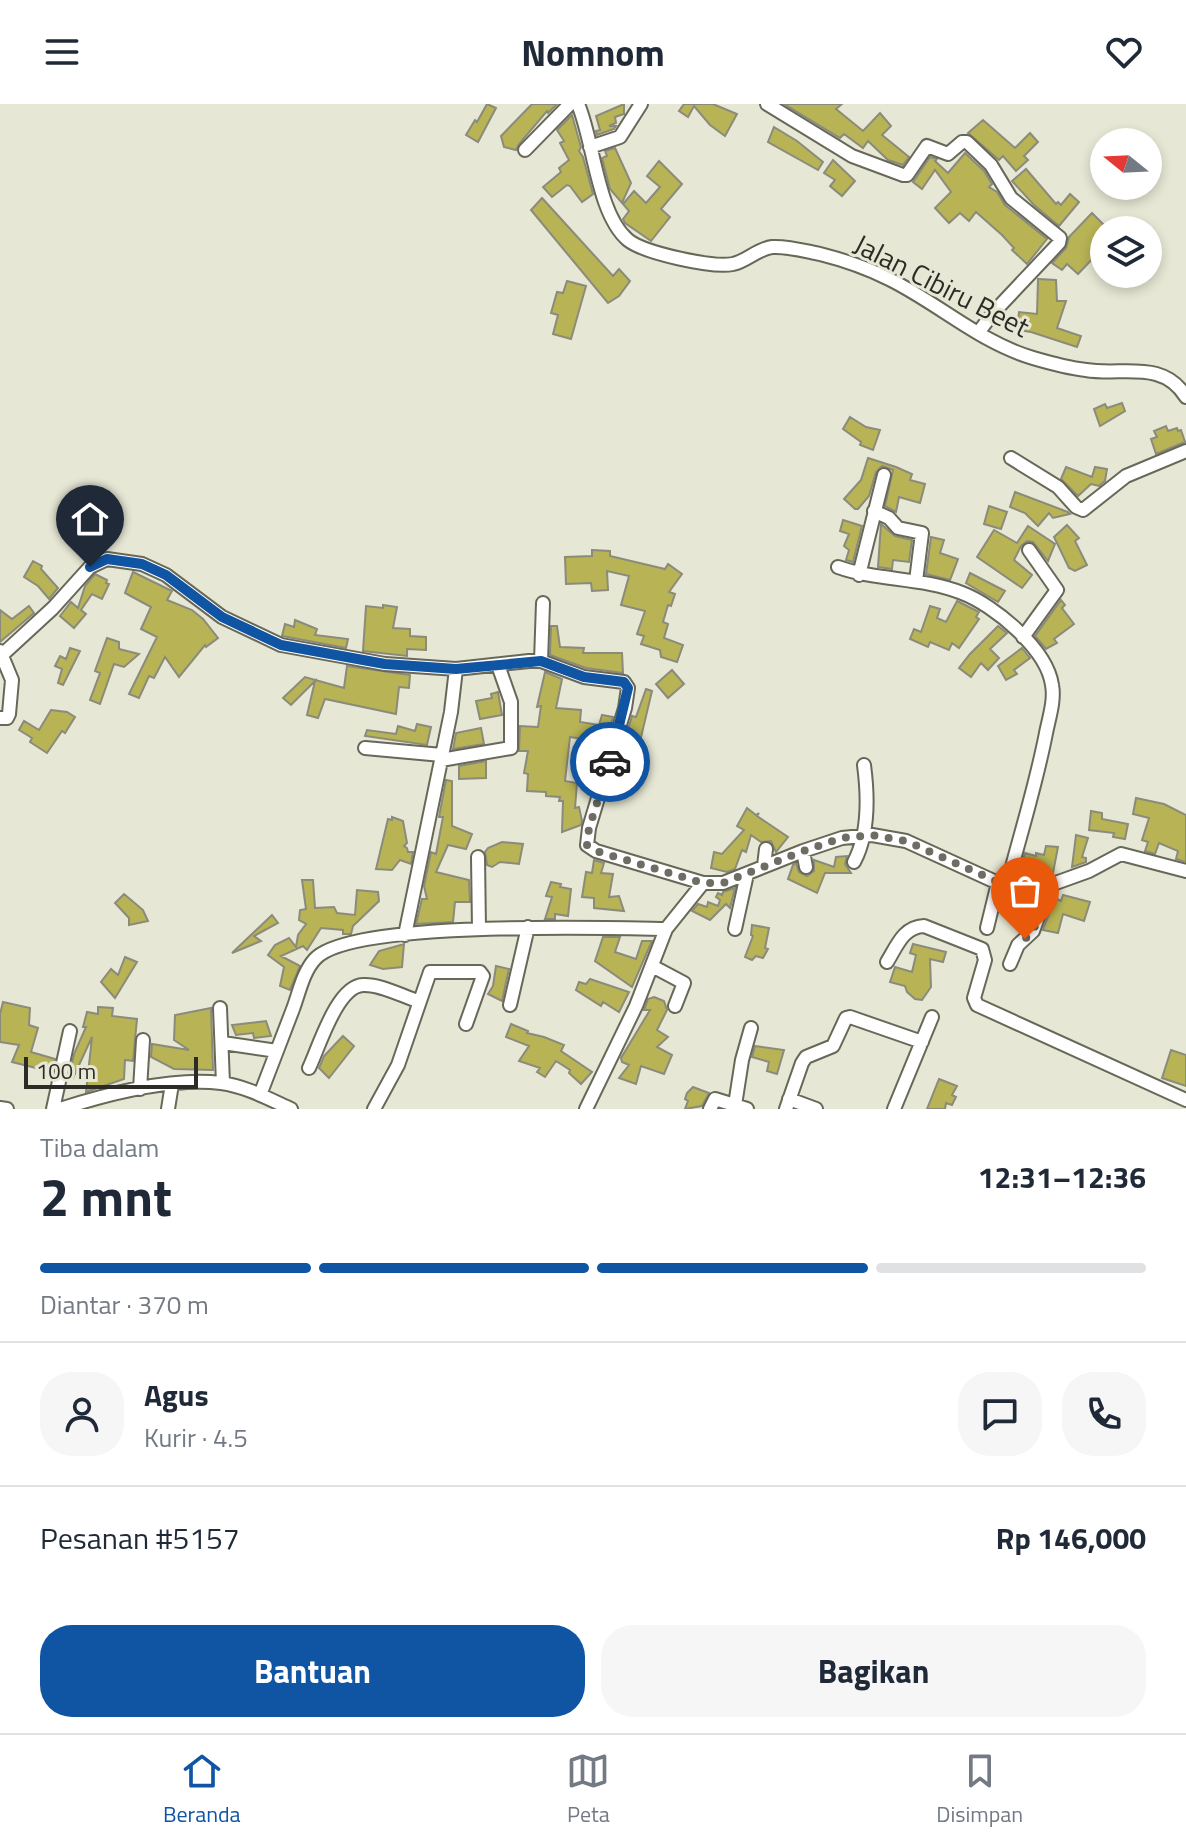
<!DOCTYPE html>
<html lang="id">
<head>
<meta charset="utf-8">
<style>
	:root { --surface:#fff; --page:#f6f6f7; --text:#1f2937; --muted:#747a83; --line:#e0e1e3; --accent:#1054a4 }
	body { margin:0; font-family:"Titillium Web",sans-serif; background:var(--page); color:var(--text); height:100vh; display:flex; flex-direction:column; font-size:30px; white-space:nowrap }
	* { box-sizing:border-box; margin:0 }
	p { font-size:26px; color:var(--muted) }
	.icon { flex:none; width:44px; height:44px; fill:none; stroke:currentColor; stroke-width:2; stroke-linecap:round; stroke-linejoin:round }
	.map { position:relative; height:1005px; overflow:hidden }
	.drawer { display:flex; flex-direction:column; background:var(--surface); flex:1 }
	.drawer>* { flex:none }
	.needle { width:52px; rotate:288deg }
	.tools { position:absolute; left:1090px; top:24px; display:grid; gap:16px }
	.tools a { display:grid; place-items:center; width:72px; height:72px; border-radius:50%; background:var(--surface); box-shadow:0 4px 12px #0003; font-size:40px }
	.scale { position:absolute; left:24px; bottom:20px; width:174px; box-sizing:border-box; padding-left:8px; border:4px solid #2c2b25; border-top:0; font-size:22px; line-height:28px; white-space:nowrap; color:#2c2b25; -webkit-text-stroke:6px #e7e7d5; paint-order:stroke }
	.pin { position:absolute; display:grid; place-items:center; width:68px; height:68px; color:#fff; margin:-82px -34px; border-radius:50% 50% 50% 0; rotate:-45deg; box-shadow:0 0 8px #0007 }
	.pin .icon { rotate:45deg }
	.courier { position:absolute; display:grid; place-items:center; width:80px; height:80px; margin:-40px; border:6px solid #1054a4; border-radius:50%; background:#fff; color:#222; box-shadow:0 2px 10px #0007 }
	.overview em { font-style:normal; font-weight:700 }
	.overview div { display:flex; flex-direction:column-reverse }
	.overview { display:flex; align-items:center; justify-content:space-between; height:136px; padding:0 40px }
	h1 { font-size:52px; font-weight:700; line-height:60px }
	.bar { display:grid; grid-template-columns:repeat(4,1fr); gap:12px 8px; align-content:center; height:96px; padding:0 40px }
	.bar i { height:10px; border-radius:6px; background:var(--line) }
	.bar .on { background:var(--accent) }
	.bar p { grid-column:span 4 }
	.line { display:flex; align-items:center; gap:20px; padding:0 40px; border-top:2px solid var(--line) }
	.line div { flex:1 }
	.round { display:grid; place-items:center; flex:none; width:84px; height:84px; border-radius:32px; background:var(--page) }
	.primary-button { display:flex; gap:16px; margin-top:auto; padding:16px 40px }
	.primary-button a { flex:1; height:92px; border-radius:32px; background:var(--accent); color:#fff; font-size:32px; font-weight:700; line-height:92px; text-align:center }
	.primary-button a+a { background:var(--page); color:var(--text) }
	header { display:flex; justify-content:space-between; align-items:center; height:104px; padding:0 40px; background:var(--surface); font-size:36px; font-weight:700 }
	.menu { display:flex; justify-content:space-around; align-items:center; height:112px; border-top:2px solid var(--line); background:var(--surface); font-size:22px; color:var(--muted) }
	.menu a { display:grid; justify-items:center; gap:4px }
	.menu .on { color:var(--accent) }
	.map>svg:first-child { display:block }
	.building { fill:#b8b355; stroke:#8b8b7b; stroke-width:2 }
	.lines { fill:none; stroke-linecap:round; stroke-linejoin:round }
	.minor-casing { stroke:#686859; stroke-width:16 }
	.minor { stroke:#fff; stroke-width:12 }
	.done { stroke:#6d6d63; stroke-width:8; stroke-dasharray:0 14.4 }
	.route { stroke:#1054a4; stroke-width:10 }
	.labels { text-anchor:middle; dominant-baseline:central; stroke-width:6; stroke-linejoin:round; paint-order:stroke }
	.street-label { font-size:28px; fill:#2c2b25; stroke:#e7e7d5 }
</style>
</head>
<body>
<header><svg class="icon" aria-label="menu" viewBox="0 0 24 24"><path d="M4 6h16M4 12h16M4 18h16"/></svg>Nomnom<svg class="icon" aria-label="heart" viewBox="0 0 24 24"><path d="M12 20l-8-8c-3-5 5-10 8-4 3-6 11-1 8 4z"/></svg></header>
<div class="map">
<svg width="1186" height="1005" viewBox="0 0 1186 1005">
	<rect width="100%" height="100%" fill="#e7e7d5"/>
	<path class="building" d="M487,0l9,4 -18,34 -12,-7 9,-15 2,2z
		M532,0h25l-9,9 -1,-2 -28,33 -3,6 -12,-3 -3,-11z
		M624,0v10l-9,3 1,6 -7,3h7l-2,3 -17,6 -1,-4 4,-1 -4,-14z
		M684,0h29l24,10 -12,22 -15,-11 -16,-19 -6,11 -9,-6z
		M784,0h58l-6,5 27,22 17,-18 11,13 -9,9 27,22 -6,8 -15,-5 -20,-19 -5,7 -19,-14 -4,4z
		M572,11l9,32 -2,4 4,6 10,37 -11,8 -12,-16 -3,-1 -15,12 -9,-10 18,-15 -2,-4 10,-8 -9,-17 4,-2 -7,-11z
		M983,16l32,28 15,-15 8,9 -14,14 4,4 -12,11 -13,-15 -4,4 -31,-27z
		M774,23l23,14 26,21 -5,8 -50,-28z
		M615,44l16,35 -9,20 -12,-14 -8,-31 5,-2 -2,-5z
		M965,49l19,18 8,13 -3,3 8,5 8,13 42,34 -20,25 -15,-14 2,-2 -12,-13 -26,-23 -7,9 -9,-8 -11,10 -14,-15 16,-16 -16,-22 -13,19 -9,-7 17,-25 7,2 -2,2 13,12z
		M833,56l22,21 -13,15 -12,-10 5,-6 -11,-7z
		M659,57l23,23 -21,25 9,8 -19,24 -26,-18 -2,-4 6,-8 -6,-7 11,-13 12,12 14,-16 -13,-11z
		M1026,65l30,35 2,-2 3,3 9,-11 9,8 -20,24 -25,-21 -22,-24z
		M542,94l71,78 6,-7 11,12 -11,15 -11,7 -77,-93z
		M1092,109l12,12v37l-7,-8 -19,20 -11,-10 -5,6 -10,-7 14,-15 3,-11z
		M1038,175l18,1 1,21h9l-9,27 24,8 -4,11 -46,-15 -14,-2 2,-18 18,2z
		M567,177l19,5 -15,53 -18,-5 5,-19 -7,-2 6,-21 6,1z
		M1122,299l3,8 -25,15 -6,-17 11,-5 2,4z
		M850,313l16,10 14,3 -7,20 -13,-5 1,-3 -18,-13z
		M1166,322l2,5 9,-3 1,3 3,-1 4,12 -29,12 -5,-15 6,-2 -3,-6z
		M868,354l28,9 16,7 -2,6 15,4 -5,19 -21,-6 -3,15 -11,-6 8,-36 -11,-4 -6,6 -7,24 -11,13h-3l-11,-10 17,-19z
		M1066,363l26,10 3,-10 12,2 -2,12 -6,5 -8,-2 -13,12 -17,-17z
		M1015,388l53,20 2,2 -17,4 -4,-5 -11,13 -13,-13 -15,-6z
		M989,402l18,6 -6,17 -17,-5z
		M843,416l19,6 -9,36 -7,-2 3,-10 -5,-4 5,-12 -9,-3z
		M881,420l14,12 17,4 -3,22 -16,-2 -1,9 -14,-2z
		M1067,421l12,13 -4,3 12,24 -12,6 -6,-3 -15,-31z
		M1028,422l27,18 -7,17 -15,-19 -6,-1 -6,5 -7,14 18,15 -10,13 -45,-31 17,-27 23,13z
		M931,433l13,3 -4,13 18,6 -8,21 -24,-6z
		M592,446l18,1v5l55,13 3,-5 14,10 -13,18 6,2 -4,12 -3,-1 -5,17 5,2 -4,14 19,7 -6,17 -16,-5 -1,-7 -19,-6 3,-8 -7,-2 8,-23 -24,-6 8,-29 -22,-5 1,19 -16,1 -1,-8 -25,1 -1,-27 27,-1z
		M33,457l9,5 -1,3 17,19 -9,11 -11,-13 -14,-9z
		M133,468l39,19 -5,9 25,10 11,9 15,19 -12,9 -1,-2 -26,32 -14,-20 -11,21 -5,-2 -10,22 -10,-4 28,-57 -16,-8 10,-22 -26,-14z
		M970,469l35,18 -7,11 -32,-19z
		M95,470l12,6 -1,3 3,1 -7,15 -10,-5 -11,16 5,4 -12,14 -14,-12 11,-14 7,6 7,-22z
		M1061,496l4,5 -3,3 12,16 -20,15 3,4 -11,6 -11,-13z
		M957,497l22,11 -3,5 3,2 -20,29 -7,-5 -3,7 -19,-8 -2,5 -18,-8 4,-10 7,3 9,-26 10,3 -3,9 9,4z
		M383,501l14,2 -4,21 17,1v7l16,1v13l-19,-1v7l-44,-5 3,-45 17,2z
		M29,502l5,7 -34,29v-32l12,9z
		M295,516l22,9 -2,6 33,4 -2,9 -64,-12 3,-12 9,3z
		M551,522h6l3,21 24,1 -1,5h39l1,20 -37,-5 -36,-13z
		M998,522l9,7 -17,16 9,9 -11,12 -7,-7 -10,14 -12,-9 11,-14z
		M107,534l12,4v7l20,5 -15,13 -10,-3 -14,40 -10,-4 10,-27 -5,-2z
		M70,544l10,3 -17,34 -5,-2 4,-14 -7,-3 5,-10 6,3z
		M1022,544l8,10 -16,12 3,4 -11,6 -8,-14z
		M347,562l63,9 -1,13 -10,-1 -3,27 -71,-15 -7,19 -11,-3 8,-34 -24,24 -8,-7 22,-21 39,11z
		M672,566l12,14 -16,14 -12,-14z
		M545,568l17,7 -6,29 25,2 -1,12 19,3 3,-10 11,2 -9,30 -9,-3v-3l-25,-4 -5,44 12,2 -2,25 4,-1 3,14 -1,4 -19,7 1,-31h-4l1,-4 -14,-1v-4l-19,-1 1,-17 -4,-1 4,-22h-9l1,-25 18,1 3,-21 -4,1z
		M646,585l6,2 -15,63 -15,-3 10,-35 4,1z
		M498,588l4,23 -22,4 -4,-18 16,-3 -1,-4z
		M51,606l16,2 8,5 -10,16 -3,-2 -15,22 -17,-11 2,-4 -13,-8 5,-9 15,9z
		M417,620l14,3 -4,18 -62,-9 2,-6 29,4 2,-8 17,5z
		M481,624l3,16 -31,5 3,-16z
		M486,657v17l-27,1v-13z
		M446,676l6,1v45l20,8 -6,15 -18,-4 -12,27 33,8 1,22h-15l-2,20 -37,2 6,-25h5l-3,-13 7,-34 5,2 7,-37h-4z
		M1136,694l28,6 22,11v47l-10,-3 2,-8 -19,-8 -4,11 -10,-3 3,-9 -6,-2 7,-22 -16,-4z
		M747,704l9,7 3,-2 -2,3 31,21 -12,15 -5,-11 -10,1 -10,-7 -5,17 -4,-2 -7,19 -8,3 -16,-4 3,-16 8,2 22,-24 -7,-4z
		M1091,707l11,2v6l26,5 -3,15 -12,-2 1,-4 -25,-3z
		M392,713l11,4 4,22 -3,3 3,2 1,4h5l-2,12 -11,-4 -8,10 -16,-1 12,-50 4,1z
		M1076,731l12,3 -6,19 4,1v4l-14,5z
		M502,738l21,2 -4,20 -19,-2 -8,5 -5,-2 -2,-13 3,-4z
		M1046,742l12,1 -5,26 -12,-2 -1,7h-22l7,-25 11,3v-3l8,2z
		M847,752l-2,8 6,9h-26l-8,20 -29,-14 5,-14 3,-2 3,9 8,4 7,-5v-11l20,7 2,-10z
		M594,756l10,3 -3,10 12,1 -4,23 10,-1 5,15 -30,-3v-10l-12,-1 4,-25 6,1z
		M302,776h11l2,28 19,-1 3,6 18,2 2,-25 21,2 1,9 -26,25 -2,8h-8v-4l-22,-2 -14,22 -4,-4 -22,10 19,10 -10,24 -10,-4 4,-19 -16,-12 7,-10 14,-7 7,9 2,-12 8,-11 -7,-4 1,-10 6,-1z
		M551,778l10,2 -1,3 11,2 -3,27 -13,-2v5h-10l7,-22 -6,-1z
		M735,784l-5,20 -4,-4 -16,16 -18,-9 6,-7 9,3 1,-5 10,4 2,-6 -4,-3 2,-4 4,2 1,-3z
		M124,790l19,16 5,11 -19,4v-7l-14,-15z
		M1063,791l27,7 -6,19 -21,-7 -5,19 -15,-3 12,-32 6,3z
		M272,811l6,8 -24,13 7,5 -29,12z
		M752,821l17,3 -4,20 3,1 -5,9 -7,-2 -4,4 -7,-3 8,-21 -2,-1z
		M603,833h17l-5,15 21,7 6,-18h10l-20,46 -37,-26z
		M404,840l-2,23 -19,2 -13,-4 9,-14z
		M913,840l33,8 -3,10 -13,-3 1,28 -9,13 -7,-1 -8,-7 -2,-6 -15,-4 5,-15 17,5 4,-17 -6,-2z
		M125,853l12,5 -22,36 -14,-16 10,-13 7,6z
		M496,862l13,3 -7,32 -14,-7 5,-8z
		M590,875l39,13 -10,20 -16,-10 -2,4 -25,-16 3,-8 7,2z
		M654,893l10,4 3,9 -10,20 11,7 -11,10 15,8 -8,19 -23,-8 -5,18 -17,-6 10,-13 -7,-3 -1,-4 29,-48h-6l4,-11z
		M3,898l27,6 -1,17 9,3 -7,24 24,7 -3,13 -40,-10 7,-17 -19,-3v-28z
		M98,903l15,1 -1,8 25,3 -4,42 -8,-1 -1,19 -38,13 6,-55 -19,41 -4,-1 5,-23 12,-27h-3l4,-15 11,2z
		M211,904l2,62 -39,-1 -23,-12 1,-13 37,6 -15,-10 1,-25z
		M266,917l5,15 -17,2 -1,-5 -17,2 -4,-10z
		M511,920l17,7 -1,2 17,4 20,8 -3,6 31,21 -11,12 -12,-11 1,-3 -14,-9 -11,16 -8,-5 3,-4 -21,-7 10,-15 -23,-9z
		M343,932l11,10 -25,32 -10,-10 5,-12z
		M755,942l29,4 -7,24 -10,-3 2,-9 -17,-5z
		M1171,946l15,5v31l-24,-8z
		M939,975l18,7 -5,9 4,2 -4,8 -6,-2 -1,6h-18z
		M693,983l16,6 -7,13 -17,3 3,-8 -3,-2 2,-6z"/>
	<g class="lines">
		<defs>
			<path id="minor" d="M578,0c16,37 19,110 50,136 16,13 84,28 105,24 14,-3 24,-15 39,-17 16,-1 33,4 48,7 24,6 47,14 69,25 49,24 90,63 144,79 17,5 36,10 53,12 36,6 77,-11 100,27
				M767,0l85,52 51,19h4l20,-29 21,8 14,-12h5l24,23 20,33 49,40 -1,5 -66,70 -15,20
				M590,43l30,-10 21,-33
				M525,46l45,-46
				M1011,354l47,29 18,20 7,3 43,-34 60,-25
				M874,407l15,7 9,10 24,5 -6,48
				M838,463c39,14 84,10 124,26 32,12 85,56 90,92 3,15 -3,33 -6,48 -10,52 -26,102 -39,153
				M859,471l25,-100
				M1023,533l34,-47 -28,-40
				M0,547l12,29 -3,34 -2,4h-7
				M3,550l50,-46 37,-41 17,-8 35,5 24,11 56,42 59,28 104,19 71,5
				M541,557l2,-58
				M365,644l77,7
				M441,656l70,-12v-46l-13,-37
				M803,747l3,16
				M478,753l1,72
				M854,758c15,-28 14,-67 10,-97
				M764,762l2,-17
				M987,824l11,-45
				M666,825l37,-46
				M735,825l12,-55
				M405,831l46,-223 5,-43 73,-8h12l43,16 40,5 4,6 -3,20 -36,120 -2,17 9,6 107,32h20l80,-32 39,-13 30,-3 34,6 92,42 27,6 25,-4 39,-14 32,-17 65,17
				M887,858c10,-16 16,-35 37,-36l58,23 3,11 -11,38 3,7 209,95
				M1010,860l8,-19 15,-14 17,-46
				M652,862l32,17 -9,23
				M510,901l18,-78
				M220,904l3,75
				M223,939l54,8
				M309,964c10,-21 28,-82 54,-83 17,-1 39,11 55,16
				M140,985l3,-49
				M260,991c11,-29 22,-57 33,-86 6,-16 10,-37 22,-50 35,-39 291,-31 351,-30l-30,77 -50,103
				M789,995l27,10
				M735,1001l7,-45 9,-32
				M0,1004l7,1
				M53,1005l17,-78
				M60,1005c47,-15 111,-32 161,-26 24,3 48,16 70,26
				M168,1005l4,-25
				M374,1005l24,-44 32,-93h50l3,4 -17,48
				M710,1005l5,-10 32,10
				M786,1005l16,-46 4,-6 27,-11 13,-28 4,-1 72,25
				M894,1005l38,-92"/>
		</defs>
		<use href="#minor" class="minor-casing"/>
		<use href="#minor" class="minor"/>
	</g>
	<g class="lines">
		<path class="done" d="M610,658l-21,66 -2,17 9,6 107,32h20l80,-32 39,-13 30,-3 34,6 101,45 18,3 25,-4 -17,46 -8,8"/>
		<path class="route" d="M90,463l17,-8 35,5 24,11 56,42 59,28 104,19 71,5 85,-8 43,16 40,5 4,6 -18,74"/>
	</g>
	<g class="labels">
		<g class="street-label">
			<text transform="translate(942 181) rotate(27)">Jalan Cibiru Beet</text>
		</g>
	</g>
</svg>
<div class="tools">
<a><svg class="needle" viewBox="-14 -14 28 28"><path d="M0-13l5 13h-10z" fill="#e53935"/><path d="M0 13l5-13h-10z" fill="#747a83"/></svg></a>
<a><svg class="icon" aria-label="layers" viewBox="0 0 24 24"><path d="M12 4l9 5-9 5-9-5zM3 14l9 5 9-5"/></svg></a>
</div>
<div class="scale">100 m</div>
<div class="pin" style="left:1025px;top:835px;background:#ea580c"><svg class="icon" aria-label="bag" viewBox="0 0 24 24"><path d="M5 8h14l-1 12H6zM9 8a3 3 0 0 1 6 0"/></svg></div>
<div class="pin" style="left:90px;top:463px;background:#1f2937"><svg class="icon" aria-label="home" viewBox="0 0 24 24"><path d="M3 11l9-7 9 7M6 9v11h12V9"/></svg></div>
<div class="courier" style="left:610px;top:658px"><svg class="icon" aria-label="car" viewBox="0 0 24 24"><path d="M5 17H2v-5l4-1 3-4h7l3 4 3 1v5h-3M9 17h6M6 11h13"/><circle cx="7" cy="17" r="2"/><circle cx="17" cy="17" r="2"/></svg></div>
</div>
<section class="drawer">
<div class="overview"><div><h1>2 mnt</h1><p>Tiba dalam</p></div><em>12:31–12:36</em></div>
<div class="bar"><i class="on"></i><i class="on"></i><i class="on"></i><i></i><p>Diantar · 370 m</p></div>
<div class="line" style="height:144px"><a class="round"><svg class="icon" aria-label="person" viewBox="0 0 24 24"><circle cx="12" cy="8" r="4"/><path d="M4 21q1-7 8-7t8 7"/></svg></a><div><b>Agus</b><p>Kurir · 4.5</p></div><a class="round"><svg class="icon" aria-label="chat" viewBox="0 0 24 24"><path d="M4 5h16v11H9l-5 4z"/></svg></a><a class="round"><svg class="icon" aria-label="phone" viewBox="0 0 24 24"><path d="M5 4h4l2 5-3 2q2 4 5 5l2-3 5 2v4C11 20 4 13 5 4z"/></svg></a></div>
<div class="line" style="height:104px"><div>Pesanan #5157</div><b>Rp 146,000</b></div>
<div class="primary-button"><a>Bantuan</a><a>Bagikan</a></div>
</section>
<nav class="menu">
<a class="on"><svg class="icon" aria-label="home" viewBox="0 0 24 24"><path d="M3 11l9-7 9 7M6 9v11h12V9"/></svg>Beranda</a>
<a><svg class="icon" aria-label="map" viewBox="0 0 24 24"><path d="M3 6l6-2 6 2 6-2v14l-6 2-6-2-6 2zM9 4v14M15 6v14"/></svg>Peta</a>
<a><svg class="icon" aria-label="saved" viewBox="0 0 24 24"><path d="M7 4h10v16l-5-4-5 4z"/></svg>Disimpan</a>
</nav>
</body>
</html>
